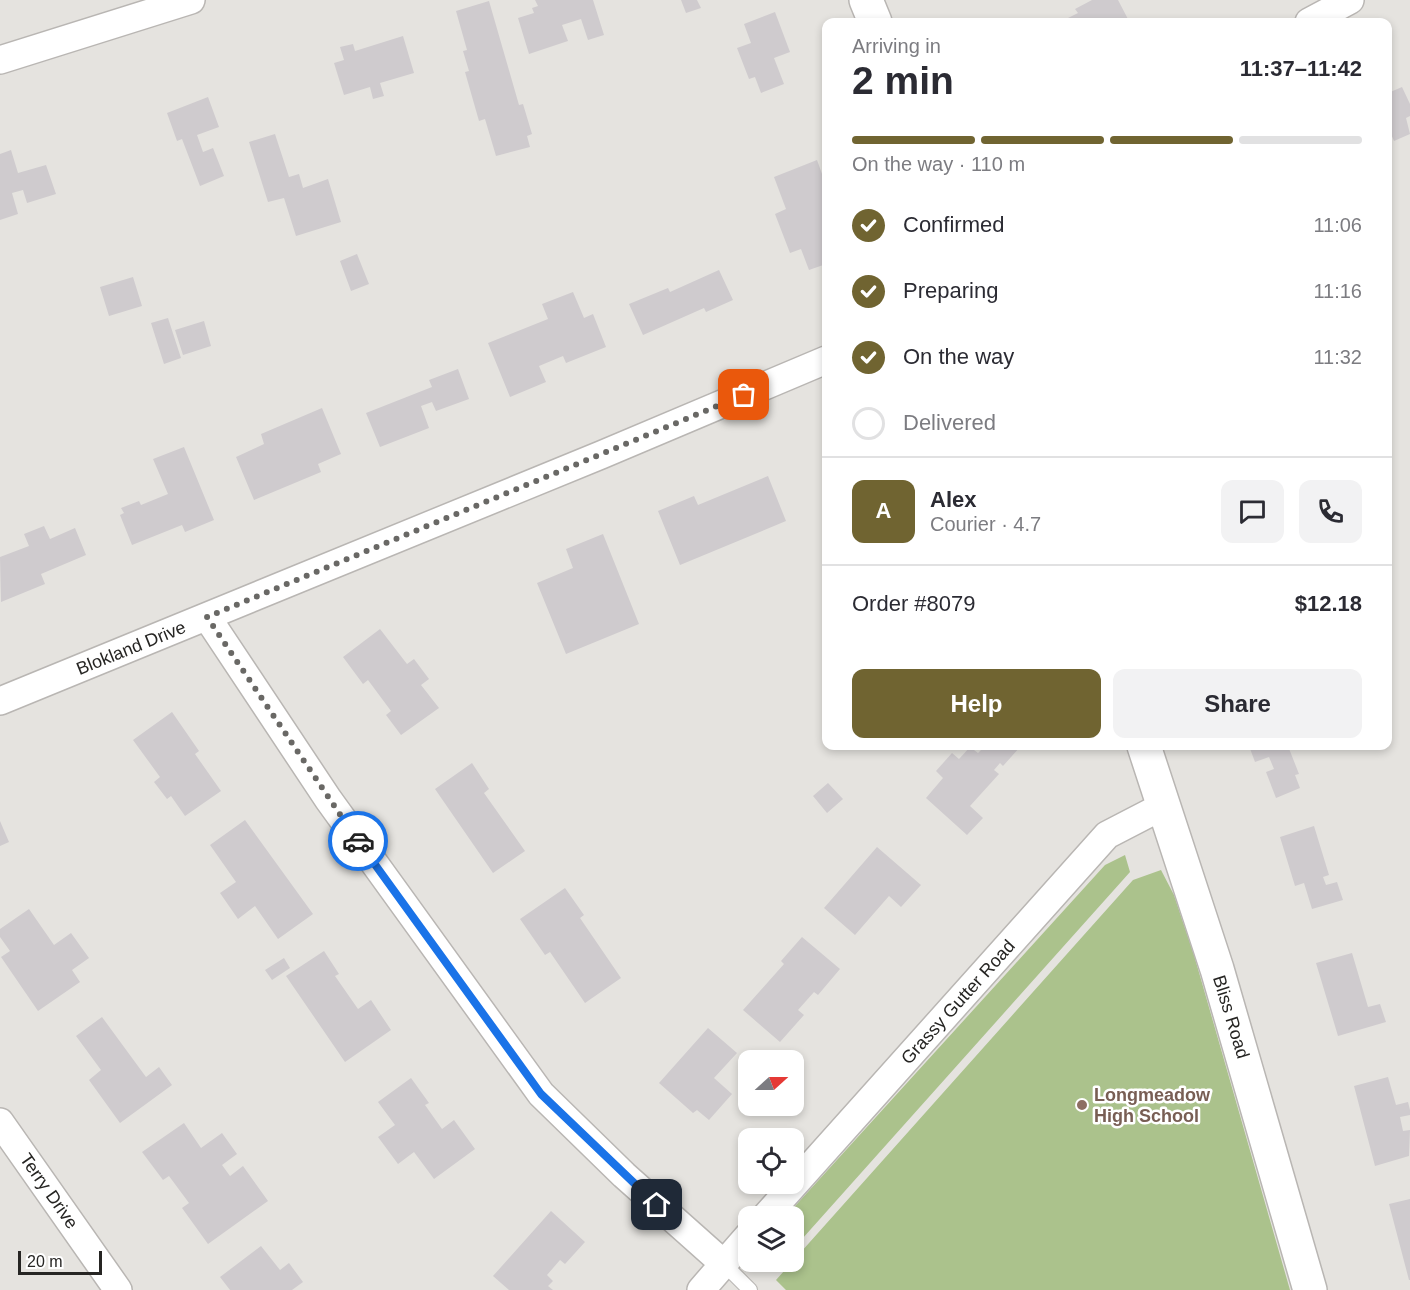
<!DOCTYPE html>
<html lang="en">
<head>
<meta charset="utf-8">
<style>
	:root { --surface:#fff; --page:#f2f2f3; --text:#2b2b33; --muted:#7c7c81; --line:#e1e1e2; --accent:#706431 }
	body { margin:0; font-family:Helvetica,sans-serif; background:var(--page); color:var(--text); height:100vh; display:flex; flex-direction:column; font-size:22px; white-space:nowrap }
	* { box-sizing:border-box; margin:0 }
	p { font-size:20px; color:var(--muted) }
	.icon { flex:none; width:33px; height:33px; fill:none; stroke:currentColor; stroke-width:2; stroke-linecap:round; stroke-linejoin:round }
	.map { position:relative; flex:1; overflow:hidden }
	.drawer { position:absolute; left:822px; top:18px; width:570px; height:732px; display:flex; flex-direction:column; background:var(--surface); border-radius:12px; box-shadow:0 3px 9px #0003 }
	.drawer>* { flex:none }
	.needle { width:39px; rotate:69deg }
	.tools { position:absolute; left:738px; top:1050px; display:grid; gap:12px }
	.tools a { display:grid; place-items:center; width:66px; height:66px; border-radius:12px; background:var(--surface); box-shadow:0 3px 9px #0003; font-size:30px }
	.scale { position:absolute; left:18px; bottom:15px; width:84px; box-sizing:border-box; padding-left:6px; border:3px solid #262523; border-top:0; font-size:16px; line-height:21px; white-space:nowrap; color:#262523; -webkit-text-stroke:4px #fff; paint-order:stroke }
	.pin { position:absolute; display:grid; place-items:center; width:51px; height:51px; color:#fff; margin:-26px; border-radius:12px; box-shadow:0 3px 9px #0006 }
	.courier { position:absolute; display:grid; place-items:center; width:60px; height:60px; margin:-30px; border:4px solid #1a73e8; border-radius:50%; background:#fff; color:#222; box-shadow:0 2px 8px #0007 }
	.head em { font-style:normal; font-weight:600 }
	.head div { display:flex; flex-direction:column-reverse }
	.head { display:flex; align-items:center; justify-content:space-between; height:102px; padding:0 30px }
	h1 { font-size:39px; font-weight:600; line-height:45px }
	.bar { display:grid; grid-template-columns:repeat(4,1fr); gap:9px 6px; align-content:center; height:72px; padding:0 30px }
	.bar i { height:8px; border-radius:4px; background:var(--line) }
	.bar .on { background:var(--accent) }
	.bar p { grid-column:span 4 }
	.line { display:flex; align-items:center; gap:15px; padding:0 30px; border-top:2px solid var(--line) }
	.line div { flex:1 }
	.round { display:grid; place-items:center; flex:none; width:63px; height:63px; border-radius:12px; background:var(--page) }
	ol { padding:0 30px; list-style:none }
	li { display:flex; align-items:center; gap:18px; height:66px }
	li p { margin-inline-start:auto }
	li .icon { padding:6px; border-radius:50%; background:var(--accent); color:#fff; stroke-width:4 }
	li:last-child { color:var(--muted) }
	li i { width:33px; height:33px; border:3px solid var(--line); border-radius:50% }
	.primary-button { display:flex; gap:12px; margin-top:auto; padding:12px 30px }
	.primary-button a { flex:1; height:69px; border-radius:12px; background:var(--accent); color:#fff; font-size:24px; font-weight:600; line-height:69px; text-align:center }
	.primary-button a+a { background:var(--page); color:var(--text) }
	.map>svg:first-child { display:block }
	.green { fill:#abc28c }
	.building { fill:#cfcbce }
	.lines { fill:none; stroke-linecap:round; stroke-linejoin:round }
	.lane-casing { stroke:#b9b6b3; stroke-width:16 }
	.street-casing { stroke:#b9b6b3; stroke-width:30 }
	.secondary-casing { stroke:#b9b6b3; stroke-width:36 }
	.lane { stroke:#fff; stroke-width:14 }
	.street { stroke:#fff; stroke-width:27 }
	.secondary { stroke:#fff; stroke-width:33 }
	.done { stroke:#696865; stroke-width:6; stroke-dasharray:0 10.8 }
	.route { stroke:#1a73e8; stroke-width:8 }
	.education-dot { fill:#8d6e63; stroke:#fff; stroke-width:2 }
	.labels { text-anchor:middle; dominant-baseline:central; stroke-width:5; stroke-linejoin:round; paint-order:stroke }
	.street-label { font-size:18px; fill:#262523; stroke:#fff }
	.education-label { font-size:18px; font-weight:bold; fill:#785e54; stroke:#fff; text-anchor:start }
</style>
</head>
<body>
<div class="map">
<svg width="1410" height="1290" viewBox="0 0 1410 1290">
	<rect width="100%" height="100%" fill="#e5e3df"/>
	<path class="green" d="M1125,855l5,17 -336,376v-32h-8l319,-351z
		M1161,870l13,25 20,60 96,335h-504l-10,-10 357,-400z"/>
	<path class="building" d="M535,0h58l11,35 -16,5 -7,-21 -19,6 6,16 -39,13 -11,-36 16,-5 -2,-5 6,-2z
		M681,0h16l4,8 -15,5z
		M1092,0h26l11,21 -69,1 18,-9 -3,-4z
		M489,1l30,104 4,-1 9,30 -5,2 3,11 -34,9 -11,-37 -6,2 -14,-49 4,-1 -6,-20 4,-1 -11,-39z
		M775,12l15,40 -16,6 10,26 -23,9 -6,-16 -6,2 -12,-31 14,-5 -7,-19z
		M403,36l11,37 -34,10 4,13 -11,3 -3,-12 -26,8 -10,-32 10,-3 -4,-13 13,-3 2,7z
		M1402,87l8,17v12l-4,2 4,16 -16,7 -6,-14v-34z
		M208,97l11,30 -22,8 6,17 10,-4 11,28 -24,10 -18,-47 -5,2 -10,-28z
		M275,134l14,43 10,-3 4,14 25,-9 13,43 -45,14 -12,-38 -16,4 -19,-60z
		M11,150l7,23 28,-8 10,29 -29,9 -4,-13 -11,3 6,21 -18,6v-66z
		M817,160l9,25v10l-2,2 2,6v61l-17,6 -8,-21 -11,4 -15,-39 11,-5 -12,-32z
		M357,254l12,30 -18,7 -11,-30z
		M719,270l14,30 -27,12 -2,-4 -61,27 -14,-31 39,-16 2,4z
		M133,277l9,29 -33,10 -9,-29z
		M573,292l11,26 9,-4 13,33 -40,16 -3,-7 -24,10 7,16 -36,15 -22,-54 60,-24 -6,-15z
		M168,318l13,40 -17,6 -13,-41z
		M204,321l7,25 -28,9 -8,-25z
		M458,369l11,30 -33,12 -4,-9 -11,4 8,22 -49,19 -14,-34 66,-26 -3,-7z
		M322,408l19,46 -23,10 3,8 -67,28 -18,-43 28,-13 -3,-10z
		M184,447l30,73 -29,12 -3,-7 -50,20 -12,-30 4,-2 -3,-5 18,-7 2,4 27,-11 -15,-35z
		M768,476l18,45 -106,44 -22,-54 36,-15 4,9z
		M44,526l6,13 25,-11 11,27 -45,19 4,10 -44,18 -1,-45 29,-11 -5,-12z
		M603,534l36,90 -73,30 -29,-71 36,-15 -7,-19z
		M380,629l27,35 7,-5 15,20 -8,6 18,23 -38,27 -15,-20 5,-4 -23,-31 -5,4 -20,-27z
		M172,712l27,39 -4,3 26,37 -36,25 -14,-20 -4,3 -13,-17 6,-5 -27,-37z
		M985,746h36l-18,20 -3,-3 -6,7 5,4 -29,32 13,12 -16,17 -41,-37 17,-20 -7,-7 16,-18 7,6 11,-12 8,6z
		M1249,746h39l11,28 -4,1 5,13 -24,10 -10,-26 8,-3 -5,-12 -14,5z
		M472,763l17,26 -5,4 41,58 -32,22 -58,-84z
		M828,783l15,16 -16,14 -14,-17z
		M245,820l68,94 -35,25 -23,-33 -17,13 -18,-26 16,-11 -26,-37z
		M0,821l9,21 -9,4z
		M1314,826l15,49 -6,2 3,8 11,-3 6,18 -31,9 -8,-26 -9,3 -15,-49z
		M877,847l44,38 -20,22 -12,-11 -34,39 -31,-27z
		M565,888l19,27 -4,3 41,60 -36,25 -35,-51 -5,3 -25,-36z
		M29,909l25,36 17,-12 18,25 -17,12 8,12 -42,29 -37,-54 9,-6 -10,-14v-8z
		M802,937l38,32 -22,26 -4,-3 -16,18 6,5 -24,27 -37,-32 41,-46 -3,-3z
		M324,951l15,23 -4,2 23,33 13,-9 20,30 -46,32 -59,-86z
		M1352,953l16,54 12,-3 6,18 -48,14 -22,-73z
		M284,958l6,10 -18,12 -7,-10z
		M102,1017l44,60 13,-10 13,18 -52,38 -31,-43 12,-10 -25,-34z
		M708,1028l29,25 -23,25 18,16 -23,26 -12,-10 -4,3 -34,-30z
		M1388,1077l8,28 12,-3 2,8v5l-10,2 3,14 7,-1 -1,26 -34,10 -21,-80z
		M411,1078l18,25 -4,2 17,24 12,-9 21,29 -41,30 -20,-27 -16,12 -20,-27 17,-12 -17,-23z
		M184,1123l17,25 21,-15 15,21 -15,11 8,11 13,-10 25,35 -60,43 -26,-36 7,-5 -20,-27 -6,4 -21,-28z
		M1410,1199v81h-1l-20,-76z
		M551,1211l34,31 -20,22 -5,-4 -13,15 6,6 -5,5 5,4h-44l-16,-14z
		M261,1246l19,24 9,-7 14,19 -11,8h-62l-10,-13z"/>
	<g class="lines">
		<defs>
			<path id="lane" d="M724,1264l26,26"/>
			<path id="street" d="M1309,22l41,-22
				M0,60l191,-60
				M207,617l121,182 213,295 83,81 100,89
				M0,701l601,-246 225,-95
				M0,1122l118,168
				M766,1216l341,-381 56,-29
				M701,1290l47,-54"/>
			<path id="secondary" d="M866,0l9,22
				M1144,746l73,223 93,321"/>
		</defs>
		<use href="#lane" class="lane-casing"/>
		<use href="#street" class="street-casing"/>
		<use href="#secondary" class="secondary-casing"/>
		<use href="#lane" class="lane"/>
		<use href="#street" class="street"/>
		<use href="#secondary" class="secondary"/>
	</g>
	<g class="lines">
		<path class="done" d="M358,841l-151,-224 537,-222"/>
		<path class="route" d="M358,841l183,253 116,111"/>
	</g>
	<circle class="education-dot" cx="1082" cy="1105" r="6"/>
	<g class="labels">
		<g class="street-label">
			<text transform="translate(131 648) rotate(-22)">Blokland Drive</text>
			<text transform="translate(958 1002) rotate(-48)">Grassy Gutter Road</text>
			<text transform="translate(1231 1017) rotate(73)">Bliss Road</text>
			<text transform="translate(49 1191) rotate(55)">Terry Drive</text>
		</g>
		<g class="education-label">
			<text x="1094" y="1095">Longmeadow<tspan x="1094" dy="21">High School</tspan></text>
		</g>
	</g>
</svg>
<div class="tools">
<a><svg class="needle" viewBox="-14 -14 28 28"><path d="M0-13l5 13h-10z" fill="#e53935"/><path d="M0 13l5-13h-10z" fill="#7c7c81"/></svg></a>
<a><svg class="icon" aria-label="locate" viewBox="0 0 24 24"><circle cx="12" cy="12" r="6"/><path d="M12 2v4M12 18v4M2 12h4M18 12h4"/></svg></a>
<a><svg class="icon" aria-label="layers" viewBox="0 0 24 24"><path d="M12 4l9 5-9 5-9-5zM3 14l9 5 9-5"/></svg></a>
</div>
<div class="scale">20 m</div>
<div class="pin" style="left:744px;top:395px;background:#ea580c"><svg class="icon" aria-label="bag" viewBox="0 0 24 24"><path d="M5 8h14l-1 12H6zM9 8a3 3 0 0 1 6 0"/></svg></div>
<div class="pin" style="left:657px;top:1205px;background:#1f2937"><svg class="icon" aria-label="home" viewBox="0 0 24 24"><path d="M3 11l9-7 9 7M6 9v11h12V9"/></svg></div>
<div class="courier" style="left:358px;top:841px"><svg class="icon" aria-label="car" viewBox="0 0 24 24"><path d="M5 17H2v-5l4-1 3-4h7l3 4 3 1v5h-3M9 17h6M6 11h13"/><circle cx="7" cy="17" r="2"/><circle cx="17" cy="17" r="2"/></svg></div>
<section class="drawer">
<div class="head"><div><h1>2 min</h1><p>Arriving in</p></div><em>11:37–11:42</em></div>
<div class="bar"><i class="on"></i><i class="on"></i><i class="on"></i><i></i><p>On the way · 110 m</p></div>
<ol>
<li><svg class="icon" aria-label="check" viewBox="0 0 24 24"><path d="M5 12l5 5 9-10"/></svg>Confirmed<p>11:06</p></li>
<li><svg class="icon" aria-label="check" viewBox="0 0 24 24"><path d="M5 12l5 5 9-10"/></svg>Preparing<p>11:16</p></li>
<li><svg class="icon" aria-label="check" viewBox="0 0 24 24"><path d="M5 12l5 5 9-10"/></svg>On the way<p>11:32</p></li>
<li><i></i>Delivered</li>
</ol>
<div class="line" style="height:108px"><b class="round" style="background:var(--accent);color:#fff">A</b><div><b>Alex</b><p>Courier · 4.7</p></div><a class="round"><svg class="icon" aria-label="chat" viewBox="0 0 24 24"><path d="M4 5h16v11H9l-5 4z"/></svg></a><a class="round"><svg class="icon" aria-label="phone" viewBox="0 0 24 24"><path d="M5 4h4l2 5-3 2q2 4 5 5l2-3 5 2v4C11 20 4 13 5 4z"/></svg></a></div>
<div class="line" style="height:78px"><div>Order #8079</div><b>$12.18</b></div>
<div class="primary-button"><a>Help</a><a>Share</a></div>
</section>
</div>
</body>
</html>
